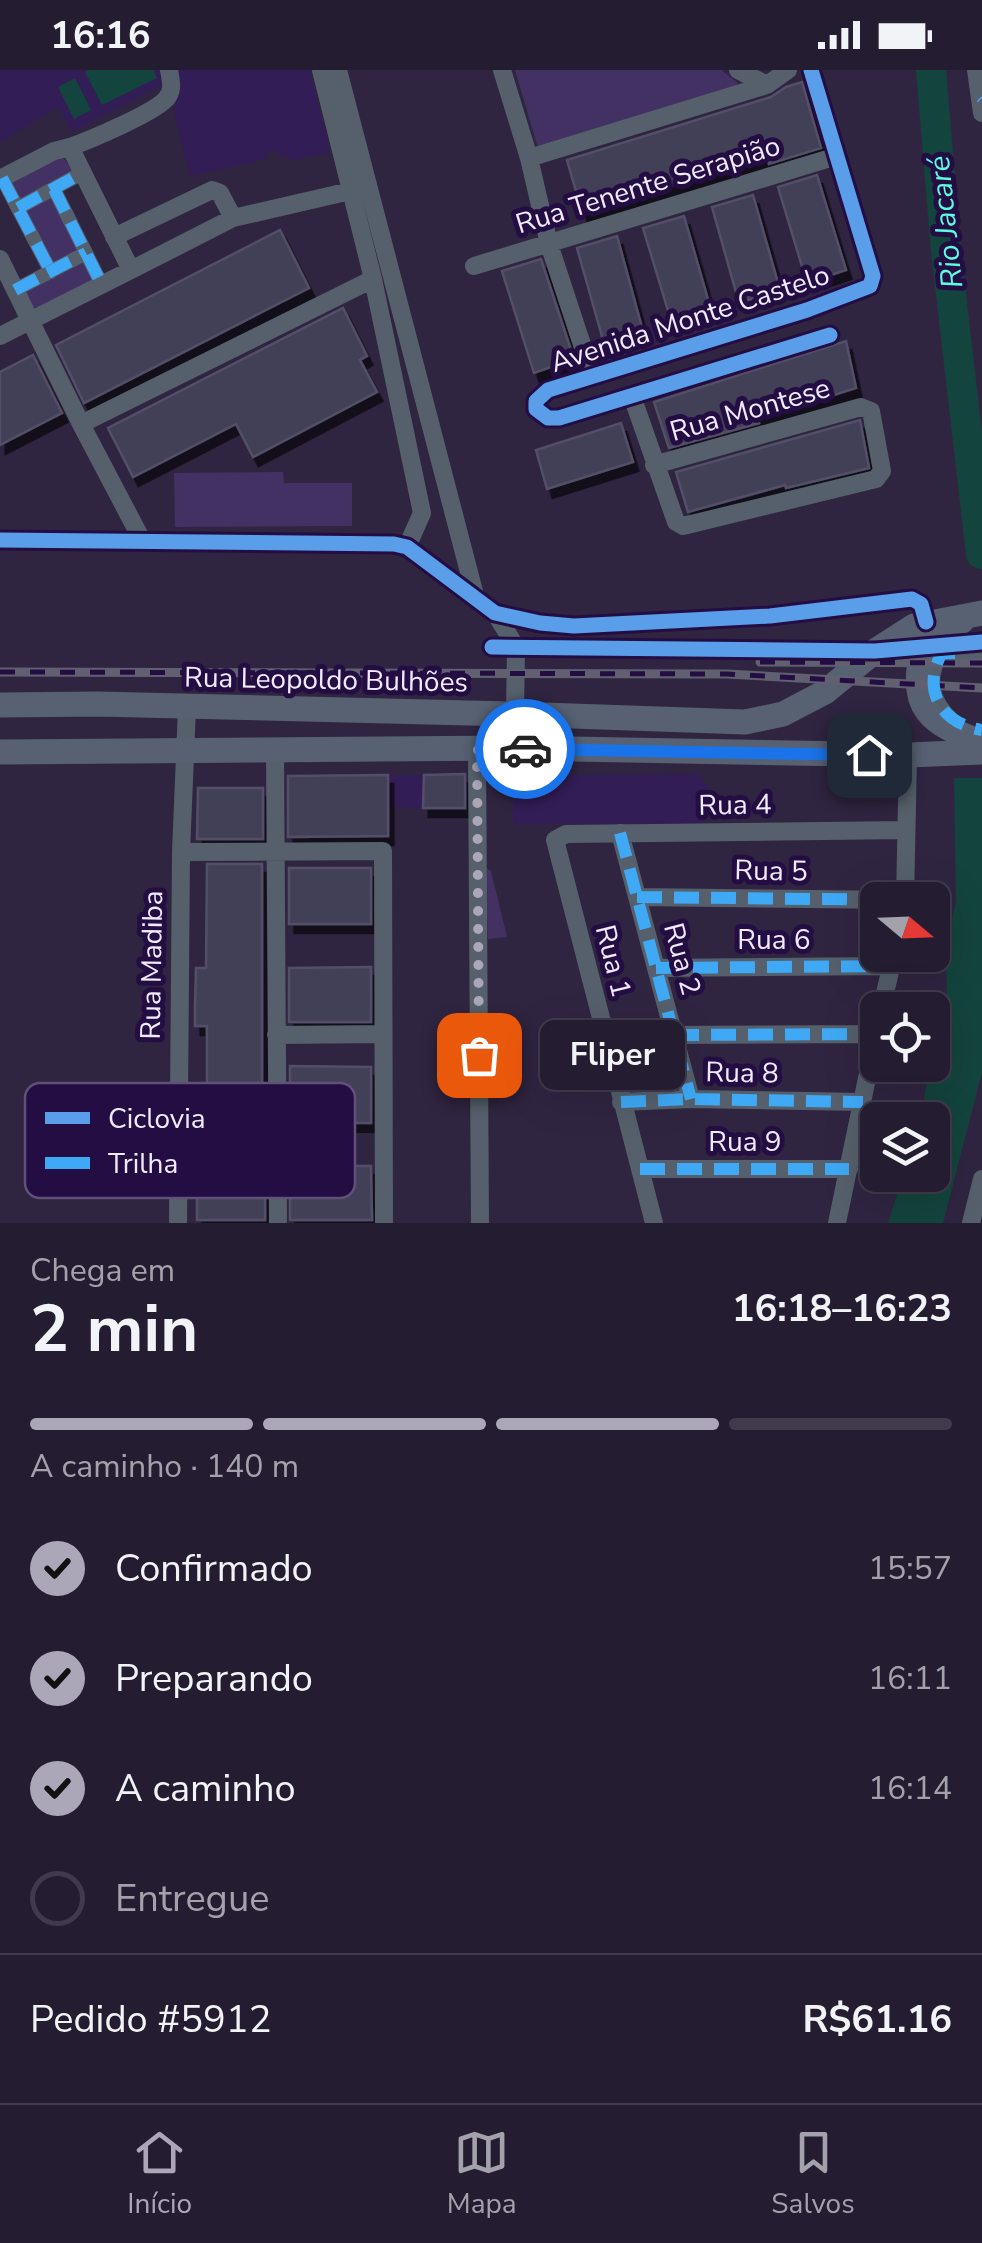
<!DOCTYPE html>
<html lang="pt">
<head>
<meta charset="utf-8">
<style>
	:root { --surface:#241c31; --page:#2c2539; --text:#f1f3f6; --muted:#a3a1ab; --line:#413a4d; --accent:#aca6b9 }
	body { margin:0; font-family:"Nunito Sans",sans-serif; background:var(--page); color:var(--text); height:100vh; display:flex; flex-direction:column; font-size:38px; white-space:nowrap }
	* { box-sizing:border-box; margin:0 }
	p { font-size:32px; color:var(--muted) }
	.icon { flex:none; width:55px; height:55px; fill:none; stroke:currentColor; stroke-width:2; stroke-linecap:round; stroke-linejoin:round }
	.map { position:relative; height:1153px; overflow:hidden }
	.panel { display:flex; flex-direction:column; background:var(--surface); flex:1 }
	.panel>* { flex:none }
	.needle { width:65px; rotate:109deg }
	.buttons { position:absolute; left:860px; top:812px; display:grid; gap:20px }
	.buttons a { display:grid; place-items:center; width:90px; height:90px; border-radius:15px; background:var(--surface); box-shadow:0 10px 40px #0002,0 0 0 2px var(--line); font-size:50px }
	.pin { position:absolute; display:grid; place-items:center; width:85px; height:85px; color:#fff; margin:-42px; border-radius:20px; box-shadow:0 5px 15px #0006 }
	.courier { position:absolute; display:grid; place-items:center; width:100px; height:100px; margin:-50px; border:8px solid #1a73e8; border-radius:50%; background:#fff; color:#222; box-shadow:0 2px 12px #0007 }
	.bubble { position:absolute; height:70px; border-radius:15px; background:var(--surface); box-shadow:0 10px 40px #0002,0 0 0 2px var(--line); font-size:32px; font-weight:700; line-height:70px; text-align:center }
	.headline em { font-style:normal; font-weight:700 }
	.headline div { display:flex; flex-direction:column-reverse }
	.headline { display:flex; align-items:center; justify-content:space-between; height:170px; padding:0 30px }
	h1 { font-size:65px; font-weight:700; line-height:75px }
	.bar { display:grid; grid-template-columns:repeat(4,1fr); gap:15px 10px; align-content:center; height:120px; padding:0 30px }
	.bar i { height:12px; border-radius:8px; background:var(--line) }
	.bar .on { background:var(--accent) }
	.bar p { grid-column:span 4 }
	.line { display:flex; align-items:center; gap:25px; padding:0 30px; border-top:2px solid var(--line) }
	.line div { flex:1 }
	ol { padding:0 30px; list-style:none }
	li { display:flex; align-items:center; gap:30px; height:110px }
	li p { margin-inline-start:auto }
	li .icon { padding:10px; border-radius:50%; background:var(--accent); color:#111; stroke-width:4 }
	li:last-child { color:var(--muted) }
	li i { width:55px; height:55px; border:5px solid var(--line); border-radius:50% }
	.status { display:flex; justify-content:space-between; align-items:center; height:70px; padding:0 50px; background:var(--surface); direction:ltr }
	.status svg { height:28px; fill:currentColor }
	.tabs { display:flex; justify-content:space-around; align-items:center; height:140px; border-top:2px solid var(--line); background:var(--surface); font-size:28px; color:var(--muted) }
	.tabs a { display:grid; justify-items:center; gap:5px }
	.tabs .on { color:var(--accent) }
	.map>svg:first-child { display:block }
	.built { fill:#331d56 }
	.green { fill:#433164 }
	.water { fill:#13443d }
	.lines { fill:none; stroke-linecap:round; stroke-linejoin:round }
	.river { stroke:#13443d; stroke-width:30 }
	.building { fill:#433f56; stroke:#534f67; stroke-width:2.5; filter:url(#shadow) }
	.pedestrian { stroke:#55606c; stroke-width:14 }
	.minor { stroke:#55606c; stroke-width:18 }
	.secondary { stroke:#576172; stroke-width:25 }
	.rail-casing { stroke:#606071; stroke-width:9 }
	.rail { stroke:#240d43; stroke-width:5; stroke-dasharray:15; stroke-linecap:butt }
	.quiet { stroke:#3fa9f5; stroke-width:12; stroke-dasharray:25 12; stroke-linecap:butt }
	.cycleway-casing { stroke:#240d43; stroke-width:21 }
	.cycleway { stroke:#5a9eea; stroke-width:15 }
	.done { stroke:#aca6b9; stroke-width:10; stroke-dasharray:0 18 }
	.route { stroke:#1a73e8; stroke-width:12 }
	.labels { text-anchor:middle; dominant-baseline:central; stroke-width:10; stroke-linejoin:round; paint-order:stroke }
	.street-label { font-size:28px; fill:#efebfa; stroke:#240d43 }
	.water-label { font-size:30px; font-style:italic; fill:#5cfddf; stroke:#240d43 }
	.key { fill:#240d43; stroke:#61507a; stroke-width:2.5 }
	.key-label { font-size:28px; fill:#efebfa }
</style>
</head>
<body>
<div class="status"><b>16:16</b><svg viewBox="0 0 49 12"><path d="M0 12V9h3v3zM5 12V6h3v6zM10 12V3h3v9zM15 12V0h3v12zM26 1h20v11H26zM47 4h2v5h-2z"/></svg></div>
<div class="map">
<svg width="982" height="1153" viewBox="0 0 982 1153">
	<defs>
		<filter id="shadow"><feDropShadow dx="5.5" dy="9" stdDeviation="0" flood-color="#0009"/></filter>
	</defs>
	<rect width="100%" height="100%" fill="#302541"/>
	<path class="built" d="M0,0h164l3,13 -95,49 -14,-25 -58,35z
		M177,0h133l20,82 -36,8 -16,-5 -2,-6 -10,5 1,5 -77,17 -16,-64 7,-27z
		M699,704l8,11v31l-7,7 -187,1v-49z
		M388,705h36l-1,33 -36,-1z"/>
	<path class="green" d="M515,0h206l17,13 -2,4 -198,61z
		M62,86l13,17 -56,30 -11,-20z
		M52,127l28,54 -26,13 -28,-53z
		M87,189l9,21 -57,28 -7,-1 -9,-15z
		M283,402l1,11h68v43l-177,1 -1,-54z
		M485,797l6,4 16,66 -19,2z"/>
	<path class="water" d="M89,0h65l3,8 -55,27 -17,-33z
		M75,8l16,32 -17,9 -16,-32z
		M954,708h28v294l-39,151h-55l15,-48h29v-55h-11l8,-53 18,-58 -1,-57 10,-52z"/>
	<g class="lines">
		<path class="river" d="M931,0l15,181 35,303"/>
	</g>
	<path class="building" d="M802,12l19,66 -52,16 -1,-6 -186,54 -15,-52 204,-63 15,-10z
		M817,105l29,95 -39,13 -29,-96z
		M753,125l27,95 -41,13 -27,-96z
		M684,146l27,94 -39,14 -29,-96z
		M280,160l29,58 -225,115 -28,-58z
		M617,166l27,99 -39,12 -28,-99z
		M541,189l33,100 -40,14 -32,-102z
		M343,238l24,48 -7,4 17,32 -124,65 -17,-33 -103,53 -25,-49z
		M846,271l10,47 -98,31 1,4 -90,25 -15,-46z
		M33,285l29,58 -62,32v-73z
		M860,350l9,48 -83,20 -1,-3 -97,27 -12,-40z
		M621,353l12,39 -86,27 -11,-39z
		M465,704v34h-42l1,-33z
		M388,705v61l-100,1v-61z
		M198,718h65v51h-66z
		M207,794h55v269l-55,1v-108h-12v-21l1,-37h10z
		M289,798h82v56h-82z
		M371,897v55h-82v-54z
		M290,996l81,1v56l-81,-1z
		M197,1095l68,1v54h-68z
		M290,1096h81l1,54h-82z"/>
	<g class="lines">
		<path class="pedestrian" d="M2,108l49,94
			M54,119l48,96
			M18,138l64,-35
			M15,220l71,-37
			M953,650c-22,-20 -26,-42 -11,-67l40,-1"/>
		<path class="minor" d="M321,0l52,209 49,234 -15,34
			M338,0l138,529
			M502,0l27,88 20,86 43,131
			M738,0l29,15
			M811,0l62,206 -3,10 -63,24 -259,80 -12,11v8l12,9h11l271,-83
			M976,0l6,43
			M70,77c20,-7 81,-33 95,-47 9,-8 6,-19 4,-30
			M529,88l238,-73 21,-15
			M0,109l54,-28 16,-4 61,123 -131,66
			M114,167l98,-47 8,3 13,25
			M0,189l81,165
			M474,196l363,-110
			M131,200l102,-52 126,-29
			M632,326l44,126 7,4 193,-47 6,-8 -11,-60 -10,-4 -207,58
			M0,470l394,4 13,3 88,66 45,10 34,3 196,-10 142,-17 9,5 5,18
			M143,472l-62,-118 292,-145
			M495,543l21,34 -1,67
			M477,680l3,473
			M275,681l3,472
			M620,763l71,266
			M181,782l202,-1 1,372
			M637,827l268,3
			M905,830l3,-145
			M656,898l236,-2
			M881,940l13,-55
			M276,965l107,-1
			M674,965l201,-1
			M621,1032l70,-3 172,3
			M178,1077l99,-2
			M640,1099h209
			M178,1153l3,-371 6,-144
			M654,1153l-99,-383 11,-6 339,-4
			M837,1153l41,-198
			M971,1153l11,-44"/>
		<path class="secondary" d="M962,551l-39,28c-16,59 8,76 59,93
			M0,635l98,-1 417,10 230,8 38,-8 42,-22 50,-41 39,-25 68,-13
			M0,682l515,-4 393,7 74,-3"/>
		<defs>
			<path id="rail" d="M760,592l222,1
				M0,602l727,2 255,14"/>
		</defs>
		<use href="#rail" class="rail-casing"/>
		<use href="#rail" class="rail"/>
		<path class="quiet" d="M981,27l1,1
			M2,108l49,94
			M54,119l48,96
			M18,138l64,-35
			M15,220l71,-37
			M955,583h-13c-21,36 -1,71 40,77
			M620,763l71,266
			M637,827l268,3
			M656,898l236,-2
			M674,965l201,-1
			M621,1032l70,-3 172,3
			M640,1099h209"/>
		<defs>
			<path id="cycleway" d="M811,0l62,206 -3,10 -63,24 -259,80 -12,11v8l12,9h11l271,-83
				M0,470l394,4 13,3 88,66 45,10 34,3 196,-10 142,-17 9,5 5,18
				M492,577l383,4 107,-9"/>
		</defs>
		<use href="#cycleway" class="cycleway-casing"/>
		<use href="#cycleway" class="cycleway"/>
	</g>
	<g class="lines">
		<path class="done" d="M479,985l-2,-305 48,-1"/>
		<path class="route" d="M525,679l344,6"/>
	</g>
	<g class="labels">
		<g class="street-label">
			<text transform="translate(648 115) rotate(-17)">Rua Tenente Serapião</text>
			<text transform="translate(690 249) rotate(-18)">Avenida Monte Castelo</text>
			<text transform="translate(750 340) rotate(-16)">Rua Montese</text>
			<text transform="translate(326 610) rotate(1)">Rua Leopoldo Bulhões</text>
			<text transform="translate(735 735) rotate(-1)">Rua 4</text>
			<text transform="translate(771 801) rotate(1)">Rua 5</text>
			<text x="774" y="870">Rua 6</text>
			<text transform="translate(682 889) rotate(75)">Rua 2</text>
			<text transform="translate(613 891) rotate(76)">Rua 1</text>
			<text transform="translate(152 895) rotate(-89)">Rua Madiba</text>
			<text transform="translate(742 1003) rotate(1)">Rua 8</text>
			<text x="745" y="1072">Rua 9</text>
		</g>
		<g class="water-label">
			<text transform="translate(946 152) rotate(-96)">Rio Jacaré</text>
		</g>
	</g>
	<rect x="25" y="1013" width="330" height="115" rx="15" class="key"/>
	<rect x="45" y="1042" width="45" height="12" fill="#5a9eea"/>
	<rect x="45" y="1087" width="45" height="12" fill="#3fa9f5"/>
	<g class="key-label">
		<text x="108" y="1058">Ciclovia</text>
		<text x="108" y="1103">Trilha</text>
	</g>
</svg>
<div class="buttons">
<a><svg class="needle" viewBox="-14 -14 28 28"><path d="M0-13l5 13h-10z" fill="#e53935"/><path d="M0 13l5-13h-10z" fill="#a3a1ab"/></svg></a>
<a><svg class="icon" aria-label="locate" viewBox="0 0 24 24"><circle cx="12" cy="12" r="6"/><path d="M12 2v4M12 18v4M2 12h4M18 12h4"/></svg></a>
<a><svg class="icon" aria-label="layers" viewBox="0 0 24 24"><path d="M12 4l9 5-9 5-9-5zM3 14l9 5 9-5"/></svg></a>
</div>
<div class="pin" style="left:479px;top:985px;background:#ea580c"><svg class="icon" aria-label="bag" viewBox="0 0 24 24"><path d="M5 8h14l-1 12H6zM9 8a3 3 0 0 1 6 0"/></svg></div>
<div class="pin" style="left:869px;top:685px;background:#1f2937"><svg class="icon" aria-label="home" viewBox="0 0 24 24"><path d="M3 11l9-7 9 7M6 9v11h12V9"/></svg></div>
<div class="courier" style="left:525px;top:679px"><svg class="icon" aria-label="car" viewBox="0 0 24 24"><path d="M5 17H2v-5l4-1 3-4h7l3 4 3 1v5h-3M9 17h6M6 11h13"/><circle cx="7" cy="17" r="2"/><circle cx="17" cy="17" r="2"/></svg></div>
<div class="bubble" style="left:540px;top:950px;width:145px">Fliper</div>
</div>
<section class="panel">
<div class="headline"><div><h1>2 min</h1><p>Chega em</p></div><em>16:18–16:23</em></div>
<div class="bar"><i class="on"></i><i class="on"></i><i class="on"></i><i></i><p>A caminho · 140 m</p></div>
<ol>
<li><svg class="icon" aria-label="check" viewBox="0 0 24 24"><path d="M5 12l5 5 9-10"/></svg>Confirmado<p>15:57</p></li>
<li><svg class="icon" aria-label="check" viewBox="0 0 24 24"><path d="M5 12l5 5 9-10"/></svg>Preparando<p>16:11</p></li>
<li><svg class="icon" aria-label="check" viewBox="0 0 24 24"><path d="M5 12l5 5 9-10"/></svg>A caminho<p>16:14</p></li>
<li><i></i>Entregue</li>
</ol>
<div class="line" style="height:130px"><div>Pedido #5912</div><b>R$61.16</b></div>
</section>
<nav class="tabs">
<a class="on"><svg class="icon" aria-label="home" viewBox="0 0 24 24"><path d="M3 11l9-7 9 7M6 9v11h12V9"/></svg>Início</a>
<a><svg class="icon" aria-label="map" viewBox="0 0 24 24"><path d="M3 6l6-2 6 2 6-2v14l-6 2-6-2-6 2zM9 4v14M15 6v14"/></svg>Mapa</a>
<a><svg class="icon" aria-label="saved" viewBox="0 0 24 24"><path d="M7 4h10v16l-5-4-5 4z"/></svg>Salvos</a>
</nav>
</body>
</html>
